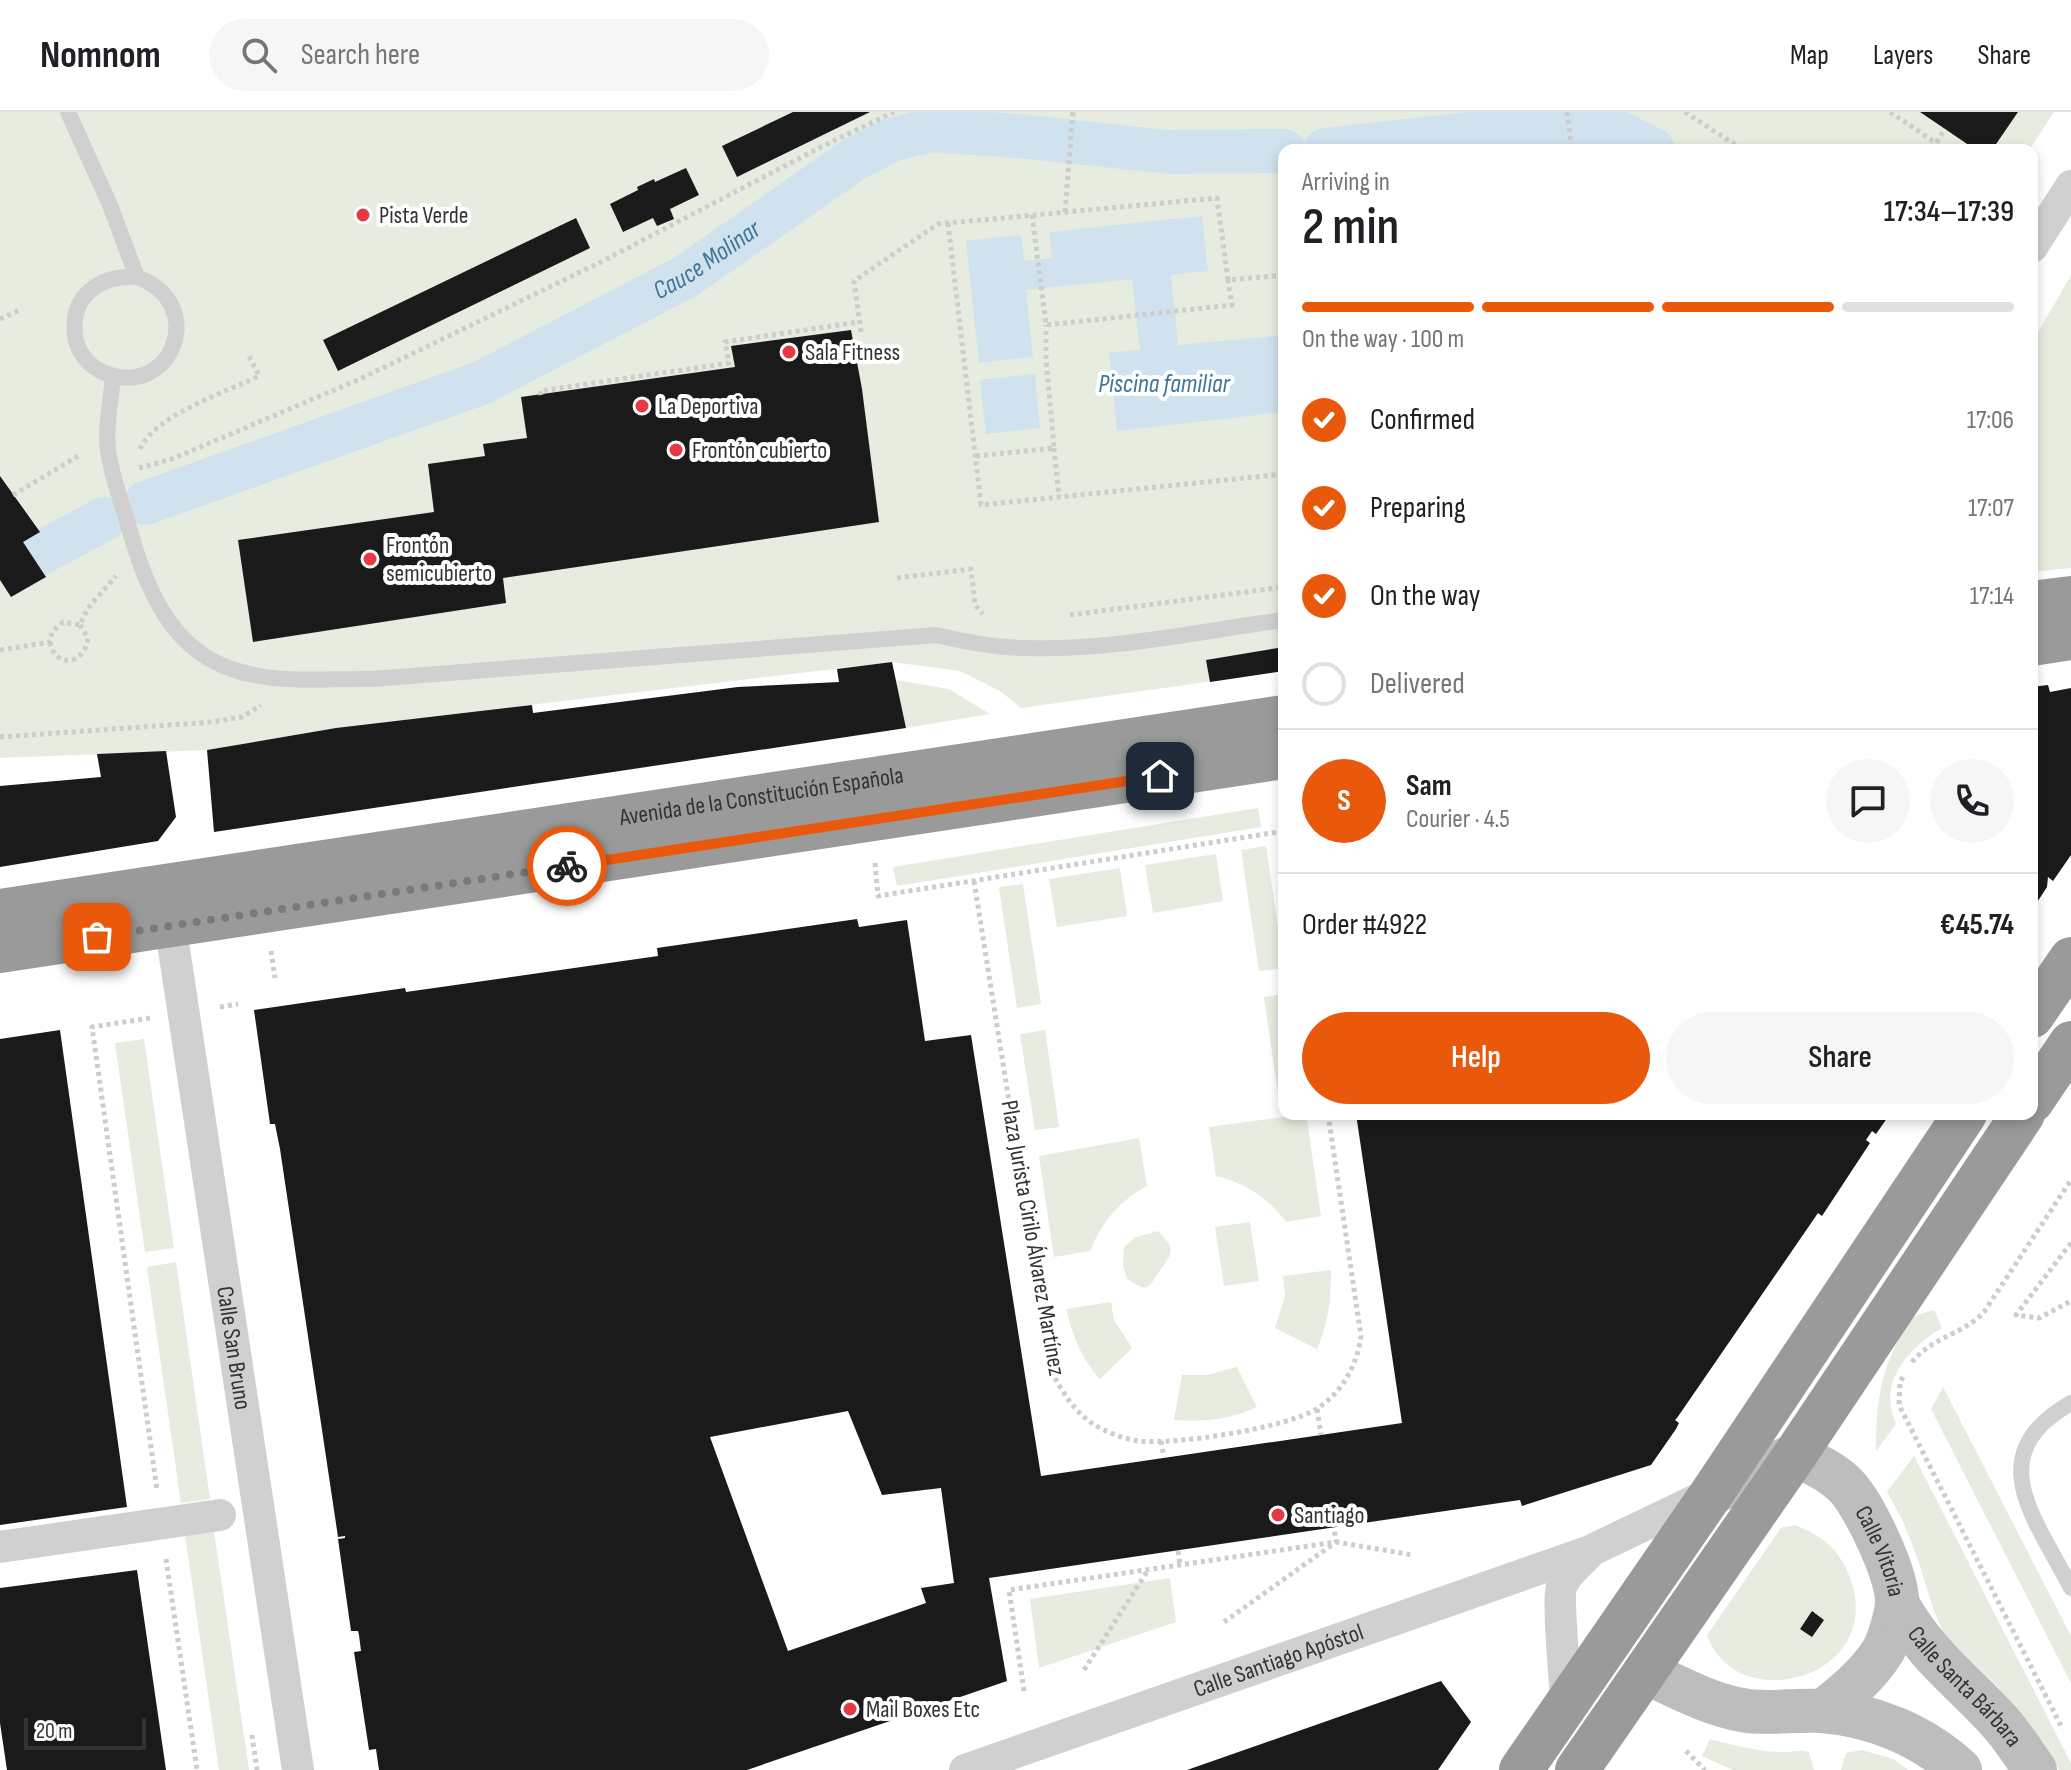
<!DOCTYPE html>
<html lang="en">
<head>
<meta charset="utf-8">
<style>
	:root { --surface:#fff; --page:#f6f6f6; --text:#202124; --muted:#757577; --line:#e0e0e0; --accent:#ea580c }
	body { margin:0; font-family:"Sofia Sans Condensed",sans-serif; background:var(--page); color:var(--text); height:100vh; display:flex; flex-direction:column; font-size:30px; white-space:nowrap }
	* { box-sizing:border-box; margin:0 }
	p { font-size:26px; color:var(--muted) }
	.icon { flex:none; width:44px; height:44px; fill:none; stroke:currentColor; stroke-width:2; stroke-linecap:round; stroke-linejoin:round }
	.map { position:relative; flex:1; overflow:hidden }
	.panel { position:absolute; left:1278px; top:32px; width:760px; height:976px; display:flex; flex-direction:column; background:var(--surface); border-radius:16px; box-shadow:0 4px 12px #0003 }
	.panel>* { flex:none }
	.scale { position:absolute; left:24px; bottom:20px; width:122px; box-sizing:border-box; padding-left:8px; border:4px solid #333; border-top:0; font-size:22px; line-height:28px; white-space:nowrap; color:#333; -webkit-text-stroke:6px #fff; paint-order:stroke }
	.pin { position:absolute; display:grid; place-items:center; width:68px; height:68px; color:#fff; margin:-34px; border-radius:16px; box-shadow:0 4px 12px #0006 }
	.courier { position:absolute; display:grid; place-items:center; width:80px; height:80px; margin:-40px; border:6px solid #ea580c; border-radius:50%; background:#fff; color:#222; box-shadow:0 2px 10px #0007 }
	.overview em { font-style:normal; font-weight:600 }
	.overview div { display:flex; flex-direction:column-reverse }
	.overview { display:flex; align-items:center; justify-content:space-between; height:136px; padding:0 24px }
	h1 { font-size:52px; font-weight:600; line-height:60px }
	.bar { display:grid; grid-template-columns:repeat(4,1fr); gap:12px 8px; align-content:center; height:96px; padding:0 24px }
	.bar i { height:10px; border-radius:6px; background:var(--line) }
	.bar .current { background:var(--accent) }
	.bar p { grid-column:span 4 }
	.line { display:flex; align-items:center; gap:20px; padding:0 24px; border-top:2px solid var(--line) }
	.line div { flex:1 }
	.round { display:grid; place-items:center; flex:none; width:84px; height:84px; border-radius:42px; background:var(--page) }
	ol { padding:0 24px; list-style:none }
	li { display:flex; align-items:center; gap:24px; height:88px }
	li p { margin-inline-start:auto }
	li .icon { padding:8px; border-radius:50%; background:var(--accent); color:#fff; stroke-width:4 }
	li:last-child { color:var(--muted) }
	li i { width:44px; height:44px; border:4px solid var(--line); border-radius:50% }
	.action { display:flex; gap:16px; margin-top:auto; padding:16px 24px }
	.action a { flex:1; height:92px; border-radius:48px; background:var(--accent); color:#fff; font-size:32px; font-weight:600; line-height:92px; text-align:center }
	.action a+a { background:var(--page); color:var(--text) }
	header { display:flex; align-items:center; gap:48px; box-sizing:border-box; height:112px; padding:0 40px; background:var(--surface); border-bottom:2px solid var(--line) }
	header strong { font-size:38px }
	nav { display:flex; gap:44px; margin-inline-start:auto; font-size:28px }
	.search { width:560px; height:72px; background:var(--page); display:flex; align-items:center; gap:20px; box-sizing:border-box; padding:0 28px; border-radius:44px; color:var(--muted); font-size:30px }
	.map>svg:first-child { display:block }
	.green { fill:#e6ecdf }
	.water { fill:#cfe2ee }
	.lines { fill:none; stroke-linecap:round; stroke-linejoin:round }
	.canal { stroke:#cfe2ee; stroke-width:44 }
	.building { fill:#1a1a1a; fill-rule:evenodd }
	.path { stroke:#cdcdcd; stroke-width:5; stroke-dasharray:4 4; stroke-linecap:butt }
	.lane { stroke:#d0d0d0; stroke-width:16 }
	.street { stroke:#d0d0d0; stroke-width:32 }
	.secondary { stroke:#bdbdbd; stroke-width:44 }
	.highway { stroke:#9a9a9a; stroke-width:44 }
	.done { stroke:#7a7a7a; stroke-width:8; stroke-dasharray:0 14.4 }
	.route { stroke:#ea580c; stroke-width:10 }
	.poi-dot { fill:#e63946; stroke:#fff; stroke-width:3 }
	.labels { text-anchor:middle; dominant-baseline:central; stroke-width:8; stroke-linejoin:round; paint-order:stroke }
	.poi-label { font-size:24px; fill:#333; stroke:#fff; text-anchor:start }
	.street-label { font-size:24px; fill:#333; stroke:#fff }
	.water-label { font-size:26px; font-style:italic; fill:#3f7597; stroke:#fff }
</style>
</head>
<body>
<header>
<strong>Nomnom</strong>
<div class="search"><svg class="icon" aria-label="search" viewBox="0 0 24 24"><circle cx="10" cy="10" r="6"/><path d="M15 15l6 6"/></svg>Search here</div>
<nav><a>Map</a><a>Layers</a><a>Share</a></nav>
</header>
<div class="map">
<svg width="2071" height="1658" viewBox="0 0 2071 1658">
	<rect width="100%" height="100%" fill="#fff"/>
	<path class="green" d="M0,0h2054l-25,38h-745v521l-263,37 -21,-17 -40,-20 -68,-9 -556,66 -129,22 -207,8z
		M2071,163v293l-39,4v-229z
		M896,568l53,9 41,25 -84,14z
		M1258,696l3,19 -364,59 -4,-19z
		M1266,734l18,122 -25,3 -18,-121z
		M1216,742l7,47 -70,12 -8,-48z
		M1120,756l7,48 -70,11 -8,-48z
		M1023,772l18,120 -24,4 -18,-121z
		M1284,882v99l-6,1 -14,-97z
		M1045,918l14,97 -24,3 -15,-96z
		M144,927l30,209 -29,4 -30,-209z
		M1306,1002l15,102 -35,6c-18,-24 -40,-39 -70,-46l-7,-49z
		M1139,1026l8,48c-27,14 -46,37 -57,65l-36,6 -15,-101z
		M1250,1110l9,59 -35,5 -9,-59z
		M1158,1119c18,19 15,20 3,38 -13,18 -10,26 -34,10l-4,-13 1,-19 12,-10z
		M176,1150l34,237 -29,4 -34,-236z
		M1331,1158c0,29 -2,52 -14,79l-42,-21 10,-32 -2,-20z
		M1111,1190l3,18 18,28 -32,31c-19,-21 -27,-43 -34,-70z
		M1934,1198l8,18c-34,20 -65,55 -46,96l-20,27c0,-42 3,-78 25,-115 4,-8 8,-15 15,-20 5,-3 12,-4 18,-6z
		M1237,1255l20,40c-27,13 -54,15 -83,13l8,-45h25z
		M1943,1275l128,249v47l-140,-274z
		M1914,1344l157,307v7h-12l-31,-47 -30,-36 -54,-53 -10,-23 -17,-54 -15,-38 -15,-27z
		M1795,1413c29,11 48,28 57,59 29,96 -117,133 -145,51l74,-107z
		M214,1419l35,239h-30l-34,-235z
		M1170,1466l6,44 -137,46 -9,-69z
		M1710,1627c24,6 48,13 73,13 10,0 16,-3 26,0l5,18h-81l-31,-14z
		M1862,1638l31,9 15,11h-67l5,-17z"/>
	<path class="water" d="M1202,104l6,55 -37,4 7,70 106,-10v77l-167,19 -8,-78 31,-3 -8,-71 -106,11 7,67 -54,6 -13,-122 55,-6 3,26 28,-3 -3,-26z
		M1035,262l5,54 -54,6 -6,-54z"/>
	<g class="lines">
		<g class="canal">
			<path d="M1325,38l212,-24 68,-1 48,25"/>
			<path id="s1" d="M145,391l336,-120 204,-106 168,-117 38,-20 41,-10 98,7 138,15 116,-1"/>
			<path d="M33,445l71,-38"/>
		</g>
	</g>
	<path class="building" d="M793,0h77l-133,65 -15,-31z
		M1920,0h98l-26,38h-16z
		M686,56l13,27 -29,14 4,10 -17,7 -4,-8 -30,14 -13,-28 28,-14 -1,-3 17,-8 1,3z
		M576,106l14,30 -252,123 -15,-31z
		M851,218l11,59 17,133 -376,56 3,25 -253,39 -15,-102 196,-28 -6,-48 57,-8 -2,-12 44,-6 -6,-41 214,-30 -4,-21z
		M0,364l40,56 -17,10 23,35 -35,20 -11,-17z
		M1284,535v24l-74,11 -4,-22z
		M892,550l14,66 -692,104 -7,-82 129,-22 196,-23 1,8 205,-26 101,-5 -2,-13z
		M2048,573l2,7 21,-4v167l-18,26 -5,-4 -1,10 -15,23v-223z
		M166,639l10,66 -18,24 -158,26v-81l101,-9 -4,-23z
		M857,807l2,8 48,-7 18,121 46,-6 70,441 361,-53 -46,-309h534l-14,20 -4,-3 -6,9 4,3 -48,73 -4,-3 -141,205 -2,2 4,3 -3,6 -25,36 -129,41 -2,-6 -531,78 18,103 -260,89h-368l-3,-21 -7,1 -15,-98 7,-1 -2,-16 -1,-4h-7l-13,-92 7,-1v-2l-7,1 -58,-388 -5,-25h-5l-16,-114 151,-22 1,4 252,-36 -1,-8zM848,1299l34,84 59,-7 13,95 -33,5 5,15 -138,48 -78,-214z
		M60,918l67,477 -127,18v-486z
		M137,1458l29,200h-159l-7,-47v-135z
		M1812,1499l12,9 -12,17 -12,-8z
		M1441,1569l30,41 -33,48h-251z"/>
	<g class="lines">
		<path class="path" d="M1567,0l5,38
			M1685,0l58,38
			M1890,0l46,31 9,-14
			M1065,100l8,-100
			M1032,103l14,110 186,-20 -4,-25
			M948,111l33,282 303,-31
			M0,207l22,-10
			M861,220l-7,-51 84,-57 279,-26 11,82 56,-5
			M541,283l-1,-4 189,-28 -4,-21 134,-20
			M1054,336l5,49
			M140,337c15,-34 86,-57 119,-73l-11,-22
			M976,344l78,-8 -8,-89v-34
			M139,356l33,-9 188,-80 235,-114 228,-119 71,-34
			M13,383l67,-40
			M897,466l74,-9 4,36 8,9
			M1070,503l214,-28
			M50,530c5,27 35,23 38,-4l-8,-13
			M0,538l50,-8 2,-10 11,-10 17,3 8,-17 28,-32
			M0,625l212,-15 30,-5 19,-12
			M1281,687l3,23
			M875,751l3,33 406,-65
			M974,769l78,491c10,20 22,39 41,52 13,8 31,15 46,17 37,4 149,-13 179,-33 25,-17 39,-43 43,-72l-33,-222
			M271,839l4,27
			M220,895l18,-3
			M150,906l-58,9 65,463
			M2071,1131l-55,72 23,3 32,-17
			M1912,1250c20,-25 52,-28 72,-50l87,-132
			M1903,1265l-3,5 -1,23 163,323
			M1317,1297l4,26
			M1161,1329l3,16
			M1178,1439l2,14
			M166,1447l31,211
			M1224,1510l112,-80 -2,-14
			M1084,1558l64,-100
			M1024,1579l-15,-101 327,-48 77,13
			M252,1623l5,35
			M1686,1639l19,19"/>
		<path class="lane" d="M68,0l42,93 27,72c74,27 33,125 -34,95 -15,-6 -26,-21 -28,-37 -5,-40 26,-60 62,-58
			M113,265c-2,23 -8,50 -5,73 3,24 12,48 19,71 18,63 41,130 111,150 41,13 91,7 134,8l564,-44c30,7 61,13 91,13 84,3 174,-17 257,-28
			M2071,1291c-92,52 -35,116 0,185"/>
		<g class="street">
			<path d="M2032,135l39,-61"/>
			<path id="s2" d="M167,791l131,867"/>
			<path d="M0,1435l220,-32"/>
			<path d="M1566,1592c0,-20 -10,-110 -3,-121 5,-11 17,-20 25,-29"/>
			<path id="s3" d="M965,1658l625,-219 119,-57"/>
		</g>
		<g class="secondary">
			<path id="s4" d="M1712,1381l83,-38c18,8 38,17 52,32 18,20 52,90 50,117 -1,12 -8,36 -14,47 -16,25 -37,42 -60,60"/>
			<path id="s5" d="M1897,1491c29,53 62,74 101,117 14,15 25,33 37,50"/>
			<path d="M1645,1560c31,14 63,32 97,38 26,5 53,-1 80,1 51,4 100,24 138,59"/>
		</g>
		<g class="highway">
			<path d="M2032,491l39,-5"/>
			<path d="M2032,532l39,-6"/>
			<path id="s6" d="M0,799l1284,-194"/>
			<path d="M0,839l1284,-194"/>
			<path d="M2032,904l39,-57"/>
			<path d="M2032,989l39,-58"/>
			<path d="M1521,1658l191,-277 253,-379"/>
			<path d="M1577,1658l218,-315 228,-341"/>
		</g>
	</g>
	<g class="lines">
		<path class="done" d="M97,825l470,-71"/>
		<path class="route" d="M567,754l593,-90"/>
	</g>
	<g class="poi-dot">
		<circle cx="363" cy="103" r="8"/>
		<circle cx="789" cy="240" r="8"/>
		<circle cx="642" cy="294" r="8"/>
		<circle cx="676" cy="338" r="8"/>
		<circle cx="370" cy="447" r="8"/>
		<circle cx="1278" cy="1403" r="8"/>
		<circle cx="850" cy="1597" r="8"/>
	</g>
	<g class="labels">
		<g class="poi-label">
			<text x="379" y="103">Pista Verde</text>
			<text x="805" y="240">Sala Fitness</text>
			<text x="658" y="294">La Deportiva</text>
			<text x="692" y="338">Frontón cubierto</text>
			<text x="386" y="433">Frontón<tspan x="386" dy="28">semicubierto</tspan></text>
			<text x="1294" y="1403">Santiago</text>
			<text x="866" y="1597">Mail Boxes Etc</text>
		</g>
		<g class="street-label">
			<text stroke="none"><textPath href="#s6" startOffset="770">Avenida de la Constitución Española</textPath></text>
			<text transform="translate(1033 1126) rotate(80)">Plaza Jurista Cirilo Álvarez Martínez</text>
			<text stroke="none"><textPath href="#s2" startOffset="450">Calle San Bruno</textPath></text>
			<text stroke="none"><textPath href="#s4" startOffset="226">Calle Vitoria</textPath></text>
			<text stroke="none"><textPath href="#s3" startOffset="332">Calle Santiago Apóstol</textPath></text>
			<text stroke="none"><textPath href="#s5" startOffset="108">Calle Santa Bárbara</textPath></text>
		</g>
		<g class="water-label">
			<text stroke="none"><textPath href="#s1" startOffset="614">Cauce Molinar</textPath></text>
			<text x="1164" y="272">Piscina familiar</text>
		</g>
	</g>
</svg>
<div class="scale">20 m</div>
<div class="pin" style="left:97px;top:825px;background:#ea580c"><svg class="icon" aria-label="bag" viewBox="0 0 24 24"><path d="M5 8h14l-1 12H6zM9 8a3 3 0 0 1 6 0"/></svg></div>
<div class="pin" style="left:1160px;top:664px;background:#1f2937"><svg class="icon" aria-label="home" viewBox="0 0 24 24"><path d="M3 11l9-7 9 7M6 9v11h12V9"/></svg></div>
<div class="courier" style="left:567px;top:754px"><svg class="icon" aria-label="bike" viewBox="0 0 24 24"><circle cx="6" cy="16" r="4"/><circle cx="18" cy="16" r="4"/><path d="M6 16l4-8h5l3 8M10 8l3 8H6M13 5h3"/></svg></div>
<section class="panel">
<div class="overview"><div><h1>2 min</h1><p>Arriving in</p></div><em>17:34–17:39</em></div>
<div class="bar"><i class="current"></i><i class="current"></i><i class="current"></i><i></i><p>On the way · 100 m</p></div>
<ol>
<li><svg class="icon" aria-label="check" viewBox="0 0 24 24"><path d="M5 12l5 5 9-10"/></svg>Confirmed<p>17:06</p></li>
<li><svg class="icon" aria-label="check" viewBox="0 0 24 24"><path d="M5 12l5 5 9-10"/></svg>Preparing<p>17:07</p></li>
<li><svg class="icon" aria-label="check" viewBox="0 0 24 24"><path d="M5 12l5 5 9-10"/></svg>On the way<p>17:14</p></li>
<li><i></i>Delivered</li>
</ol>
<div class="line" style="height:144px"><b class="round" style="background:var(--accent);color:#fff">S</b><div><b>Sam</b><p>Courier · 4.5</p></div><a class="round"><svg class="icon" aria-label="chat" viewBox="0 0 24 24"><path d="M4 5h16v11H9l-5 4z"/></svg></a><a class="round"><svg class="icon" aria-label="phone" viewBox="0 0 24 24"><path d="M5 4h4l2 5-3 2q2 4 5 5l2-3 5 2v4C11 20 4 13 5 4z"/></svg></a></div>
<div class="line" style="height:104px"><div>Order #4922</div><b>€45.74</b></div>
<div class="action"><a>Help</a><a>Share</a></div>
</section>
</div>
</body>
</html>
